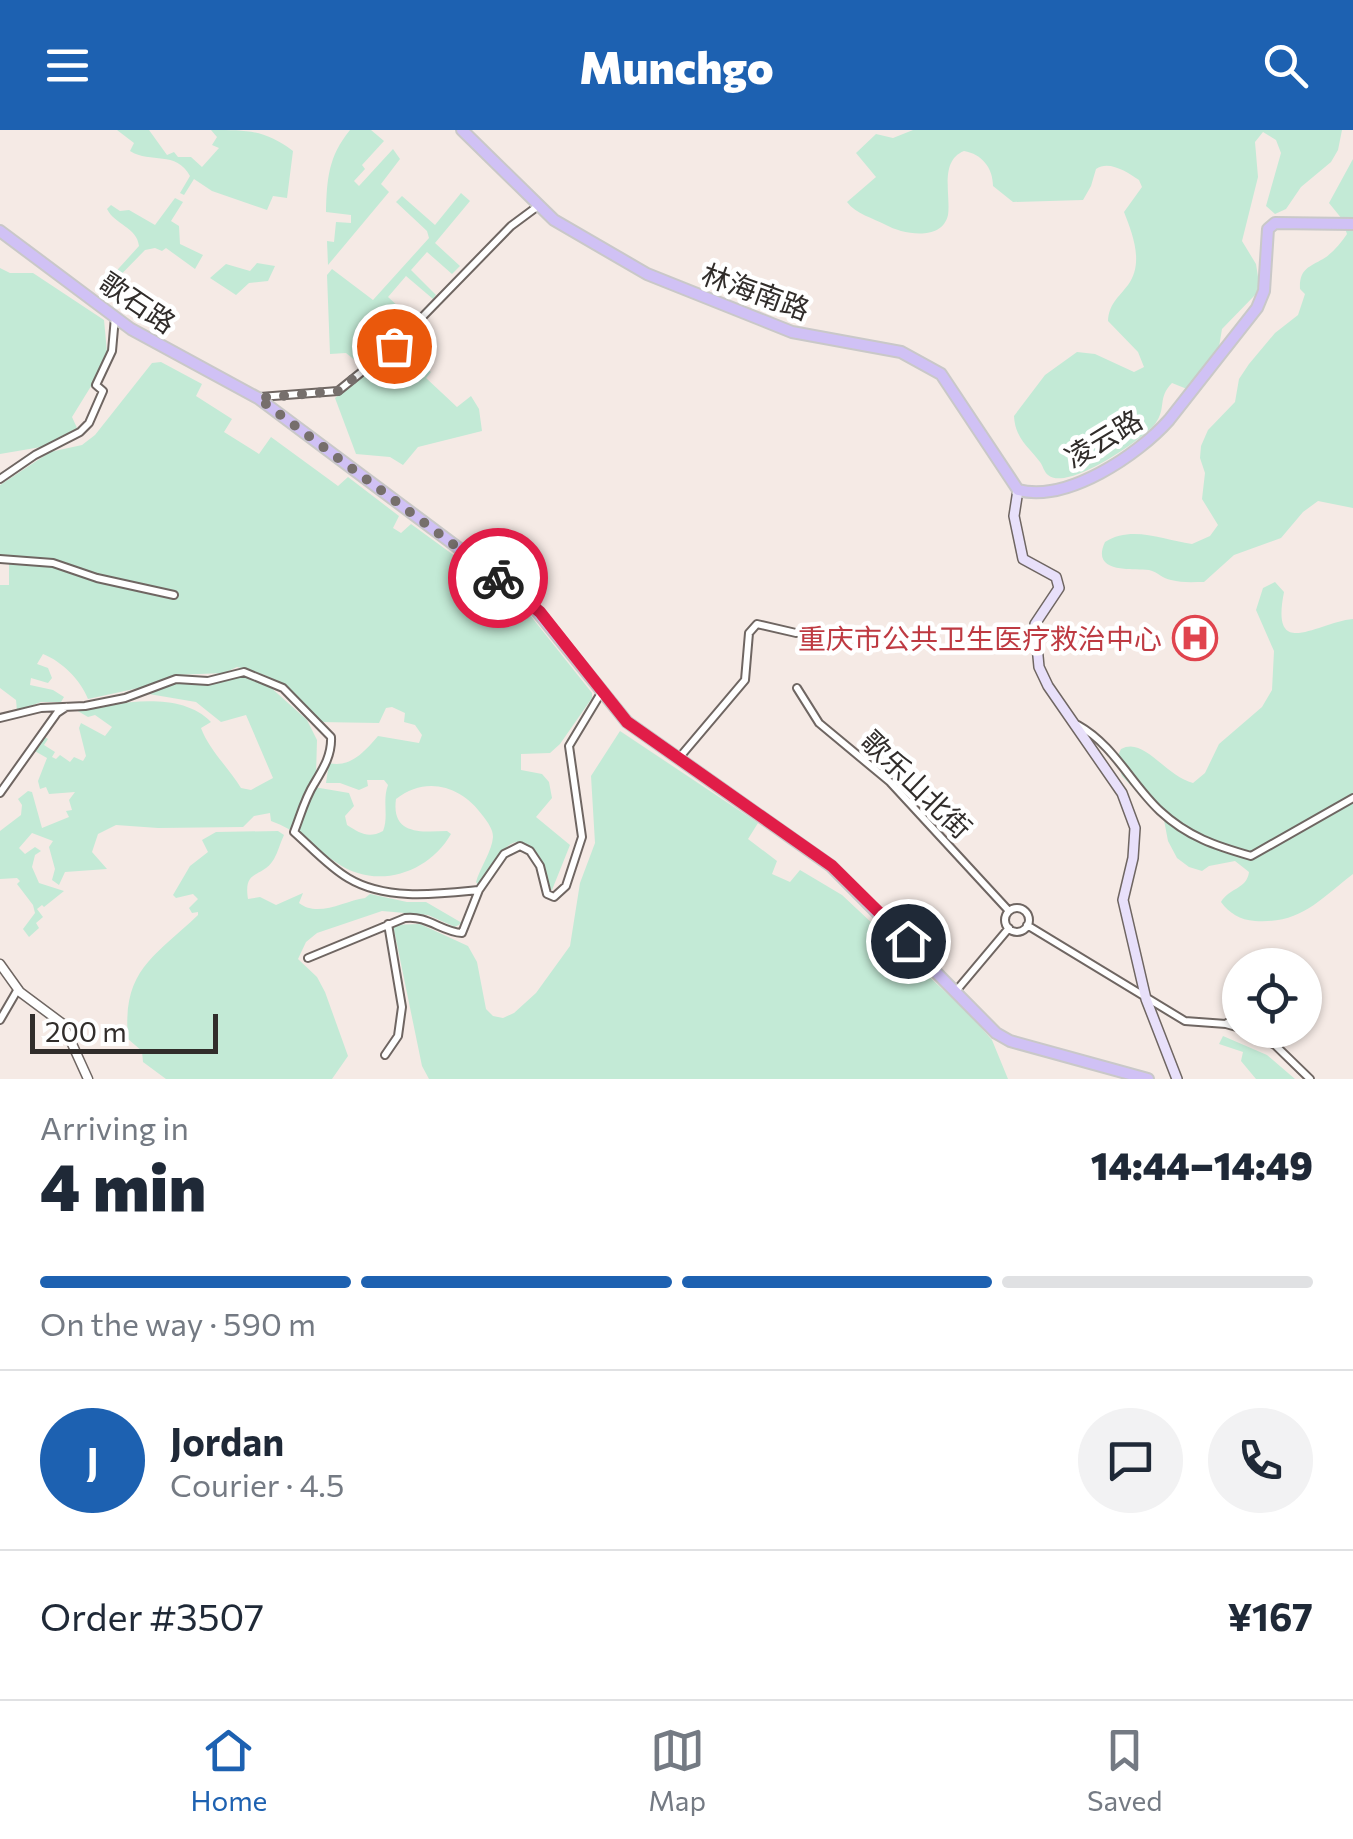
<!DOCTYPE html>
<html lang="en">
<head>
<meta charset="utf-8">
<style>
	:root { --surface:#fff; --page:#f2f2f3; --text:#1f2937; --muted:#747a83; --line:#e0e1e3; --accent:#1d61b1 }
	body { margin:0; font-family:Commissioner,"Noto Sans SC",sans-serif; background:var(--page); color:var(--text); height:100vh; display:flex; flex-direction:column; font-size:38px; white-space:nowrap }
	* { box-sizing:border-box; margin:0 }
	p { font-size:32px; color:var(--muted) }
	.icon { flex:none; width:55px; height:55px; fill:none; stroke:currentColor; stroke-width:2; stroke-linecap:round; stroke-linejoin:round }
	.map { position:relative; height:949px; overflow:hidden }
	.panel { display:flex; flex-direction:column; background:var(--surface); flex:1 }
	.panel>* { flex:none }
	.tools { position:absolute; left:1222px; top:818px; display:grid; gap:20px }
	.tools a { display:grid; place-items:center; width:100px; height:100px; border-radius:50%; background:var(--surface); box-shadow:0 2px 8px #0004; font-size:50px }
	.scale { position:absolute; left:30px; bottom:25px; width:188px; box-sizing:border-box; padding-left:10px; border:5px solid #312d2b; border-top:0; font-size:28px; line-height:35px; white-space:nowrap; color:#312d2b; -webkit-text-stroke:8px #fff; paint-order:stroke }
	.pin { position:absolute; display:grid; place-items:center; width:85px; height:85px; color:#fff; margin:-42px; border:5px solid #fff; border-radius:50%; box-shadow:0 2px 10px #0007 }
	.courier { position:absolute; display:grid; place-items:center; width:100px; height:100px; margin:-50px; border:8px solid #e11d48; border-radius:50%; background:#fff; color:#222; box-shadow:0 2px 12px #0007 }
	.summary em { font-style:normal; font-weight:800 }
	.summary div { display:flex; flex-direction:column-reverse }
	.summary { display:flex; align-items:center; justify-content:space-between; height:170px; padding:0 40px }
	h1 { font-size:65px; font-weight:800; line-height:75px }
	.bar { display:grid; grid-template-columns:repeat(4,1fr); gap:15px 10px; align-content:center; height:120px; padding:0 40px }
	.bar i { height:12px; border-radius:8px; background:var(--line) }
	.bar .active { background:var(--accent) }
	.bar p { grid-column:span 4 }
	.line { display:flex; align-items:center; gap:25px; padding:0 40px; border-top:2px solid var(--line) }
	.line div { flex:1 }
	.round { display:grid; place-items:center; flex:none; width:105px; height:105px; border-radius:52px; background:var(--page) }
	header { display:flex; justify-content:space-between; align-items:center; height:130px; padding:0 40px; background:var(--accent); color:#fff; font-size:45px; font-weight:800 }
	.tabs { display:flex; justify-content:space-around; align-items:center; height:140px; border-top:2px solid var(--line); background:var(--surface); font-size:28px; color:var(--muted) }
	.tabs a { display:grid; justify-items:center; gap:5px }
	.tabs .active { color:var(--accent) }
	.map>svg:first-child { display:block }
	.green { fill:#c3ead6 }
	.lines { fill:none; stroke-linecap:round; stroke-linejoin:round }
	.minor-casing { stroke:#6f6662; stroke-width:10 }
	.tertiary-casing { stroke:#6f6662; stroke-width:11 }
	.secondary-casing { stroke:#6f6662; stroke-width:12 }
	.primary-casing { stroke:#c9c8c8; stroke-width:14 }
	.minor { stroke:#fff; stroke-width:6 }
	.tertiary { stroke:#fff; stroke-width:8 }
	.secondary { stroke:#e8e0fa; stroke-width:9 }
	.primary { stroke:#d0c1f5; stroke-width:10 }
	.done { stroke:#766f6c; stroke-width:10; stroke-dasharray:0 18 }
	.route { stroke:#e11d48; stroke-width:12 }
	.labels { text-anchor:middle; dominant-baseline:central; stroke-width:9; stroke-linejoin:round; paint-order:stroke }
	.street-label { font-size:28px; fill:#312d2b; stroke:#fff }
	.health-label { font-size:28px; fill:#be3a42; stroke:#fff; text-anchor:end }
</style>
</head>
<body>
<header><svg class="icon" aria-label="menu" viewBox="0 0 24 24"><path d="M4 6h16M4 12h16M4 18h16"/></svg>Munchgo<svg class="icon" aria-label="search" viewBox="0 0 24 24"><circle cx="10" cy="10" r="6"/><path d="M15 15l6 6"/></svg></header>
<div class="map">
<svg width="1353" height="949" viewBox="0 0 1353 949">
	<rect width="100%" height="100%" fill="#f5eae5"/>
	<path class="green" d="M117,0h32l18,25 7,-3 4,5h13l11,10 17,-19 -7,-3 5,-8 -6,-7c37,0 54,0 82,21l-6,47 -14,-2 -6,14 -55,-19 -18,-12 -10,16 -4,-2 10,-17c-14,-26 -39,-12 -60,-25l4,-8z
		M350,0h21l13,11 -22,24 3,4 -11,12 5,5 34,-37 7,10 -19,25 8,8 -61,73 -1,-24 7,1 2,-20 15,1v-8l-25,-3c1,-33 2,-55 24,-82z
		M913,0h429l-4,20 -7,12 -30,25 -15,22 -11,5 -9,-8 15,-53 -5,-13 -13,-8 -8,10 3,35 -16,64 14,23 3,19 -3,11 -34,35 -3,18 -32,42 -15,-6c-15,15 -5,25 -17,41 -13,16 -88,68 -107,51 -4,-3 -5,-9 -8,-13 -12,-16 -25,-24 -26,-46l31,-41 32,-23 18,2 39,18 10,-5 -6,-15 -30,-31c1,-17 10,-23 20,-36 16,-22 5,-50 -4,-73l18,-25 -3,-7c-12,-8 -30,-20 -43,-11l-5,17 -8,14 -70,2 -20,-16c0,-18 -11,-32 -29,-35 -25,10 -13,44 -16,64 -6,27 -46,19 -62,10 -13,-7 -30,-11 -39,-23l29,-25 -20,-24 20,-19 17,4z
		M1353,29v349l-35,-7 -15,11 -22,26 -47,17 -30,27c-11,0 -22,1 -33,-2 -8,-1 -13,-8 -22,-10 -16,-2 -59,4 -44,-28 27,-17 58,-2 87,2l18,-8 8,-11 -16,-26 3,-26 -5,-15 1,-12 7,-16 27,-28 4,-23 10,-15 26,-31 23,-18 7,-21 -5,-5c-1,-20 9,-22 23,-30 10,-6 18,-16 24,-25l-5,-15 -13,-16z
		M461,63l9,8 -35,42 25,23 -8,8 -25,-22 -16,18 25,25 -3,4 -27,-23 -18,21 23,21 -23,23 -32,20 -10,-8 -16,1 -3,-79 5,-6 41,31 56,-62 -2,-7 -31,-29 6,-6 33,29z
		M175,68l8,4 -12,19 8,5 1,18 23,11 -8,14 -29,-21 -4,3 -7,-3 -10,2 -41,42 -4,-3 39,-43c-2,-19 -24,-21 -32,-37l4,-4 9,6 9,-1 26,15z
		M257,133l18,3 -7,15 -19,2 -13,12 -26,-17 16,-14 24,7z
		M0,138l10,5h23l71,47 3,32 -14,31 -21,34 5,11 -36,19 -41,7z
		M399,217l32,25 -5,6 31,29 14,-11 8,13 3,22 -64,16 -15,18 -13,-8 -34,-3 -21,-56z
		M161,232l41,22 -6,12 36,23 -8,13 35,22 12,-17 67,49 10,-9 51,39 -6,12 8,5 10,-9 111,81 70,88v5l-32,46 -10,9 -29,1v16l21,4 7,8 3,16 -16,19 34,28 -18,45 -3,-1c-6,-28 -24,-72 -53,-30 -7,9 -10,19 -17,27l-3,-4c4,-14 16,-31 17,-45 0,-8 -5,-14 -10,-21 -21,-30 -57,-41 -87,-17 -5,36 25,33 51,32l4,3c-23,40 -75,56 -114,29 -23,-15 -40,-33 -66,-42l-1,-8 -16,3 -11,11 -85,1 -42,-3 -18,9 -6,18 15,17 -42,3 -6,13 -7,-5 3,-11 -6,-22 4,-6 -21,-8 -13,15 6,6 10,-7 6,4 -6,4 -3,12 7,16 25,8 -20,16 -2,-2 -5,4 6,8 -7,6 3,5 -10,9 -6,-8 12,-16 -2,-8 -16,-21 3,-3 -3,-3 -17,1v-48l21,-16 1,-10 -4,-6 10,-8 4,1 10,36 27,-11 -3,-6 6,-1 -3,-10 6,-8 -26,2 -3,-7 -6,2 -2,-8 9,-23 -14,-8 10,-14 5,3 -4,6 11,7 -3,5 4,2 4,-4 10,7 4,-5 9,4 3,-5 -7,-28 2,-5 24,13 7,-9 -17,-12 -7,2 -12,-7c40,-6 103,-21 135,12l-10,6c8,22 28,40 40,60l10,2 22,-12 -27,-63 -25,7 -25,-20 -53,-9 33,-10 33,2 33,-9 26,9 39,35 10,20 -1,35 -8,11 41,7 5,13 -9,10 2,9c13,8 21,14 36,6 6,-15 -1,-30 5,-46l-4,-5h-17l1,6 -9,4 -19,-7h-14l3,-20c22,5 36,-12 49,-27l41,7 3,-8 -7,-10 -11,-3 1,-9 -13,-6 -6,1 -7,15 -60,-1c-25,-33 -41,-46 -82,-55l-13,6 -49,2 -32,12 -55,12c-7,-19 -27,-38 -45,-45l-6,10 11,4 4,10 -4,5 -17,-5 -1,7 23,5 11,7 -3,5h-20l-24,9 -1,-11 -16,-12v-103h9v-28l-9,-1v-71l50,-33 32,-7 13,-10 57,-72z
		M1275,452l9,10c-14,70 33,30 69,27v255c-34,26 -52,50 -98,47 -15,-1 -26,-8 -34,-19 8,-14 26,-13 28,-30l-14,-11 -26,5 -7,5 -13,-4 -12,-9 -9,-17 -4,-21 -42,-44 -6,-17 5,-10c23,-13 44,27 72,34l12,-10 14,-29 43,-37 10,-17 2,-39 -18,-41 7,-22z
		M620,601l138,92 -10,16 29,22 -5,13 18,8 10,-12 42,25 127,119 23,26 16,39h-579l-7,-13 -29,-141 27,-1 48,22 9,16 9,47 7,7 10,2 11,-5 22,-20 34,-47 10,-63 15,-40 -4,-67z
		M278,701l6,4c-4,8 -6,17 -10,24 -12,20 -31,9 -26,40l12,-2 16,8 27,-12 -4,10c19,15 45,-2 66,-5l5,-4 37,8h19l36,21 -7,4 -27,-12 -46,-4 -65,22 -11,9 -8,17 19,18 8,15 23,64 -16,23h-166l-23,-17 -1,-11 -14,-12c-6,-69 25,-81 70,-124v-3l-6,1 -3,-5 9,-9 -5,-5 -17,4 -3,-3 17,-29 18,-14 -6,-12 14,-8z
		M1223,906l44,19 28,24h-39l-15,-18 2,-9 -24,-8z"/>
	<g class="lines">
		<defs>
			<path id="minor" d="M260,267l78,-6 56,-45 117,-120 27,-20
				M0,349l35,-24 45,-23 9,-9 14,-32 -7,-6 16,-34 3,-34
				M0,429l53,4 44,15 77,17
				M797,558l22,35 71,59 119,129
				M0,588l41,-10 44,-2 40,-8 51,-19 32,2 36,-9 39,16 48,49c1,18 -8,32 -17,47 -9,14 -14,33 -20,48 17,15 35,35 54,46 38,23 90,16 131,12l25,-36 16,-8 10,5 10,15 7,28 7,3 12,-11 16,-49 -13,-91 32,-53
				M1078,595c36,20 53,59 82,86 28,26 56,35 91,45l102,-58
				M679,628l66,-78 4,-47 8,-9 39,9
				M0,663l57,-80 9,-6
				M1005 790a12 12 0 1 1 24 0a12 12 0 1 1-24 0Z
				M1027,795l158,96 41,3 14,4
				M308,828l97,-40c22,-3 37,14 57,15l17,-43
				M1305,859l5,-2
				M956,861l53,-63
				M0,890l18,-31
				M1227,893l13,-6
				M1245,900l30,15 35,34
				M385,925l13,-19 4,-29 -14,-83"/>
			<path id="tertiary" d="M0,834l20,28 43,32 25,55"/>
			<path id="secondary" d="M1018,360l-4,26 9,43 33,18 3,11 -24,36 4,43 9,19 74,107 13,35 -2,30 -10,42 23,99 31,80"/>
			<path id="primary" d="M462,0l92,90 93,54 145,58 109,20 40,22 77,116c49,13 120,-35 151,-70l88,-112 7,-17 4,-62 7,-6 78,1
				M0,101l131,98 127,69 270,202 99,122 204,144 165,167 14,8 138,38"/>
		</defs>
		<use href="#minor" class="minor-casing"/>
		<use href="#tertiary" class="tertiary-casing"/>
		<use href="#secondary" class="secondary-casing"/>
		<use href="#primary" class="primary-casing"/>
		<use href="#minor" class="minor"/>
		<use href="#tertiary" class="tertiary"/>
		<use href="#secondary" class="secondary"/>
		<use href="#primary" class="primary"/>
	</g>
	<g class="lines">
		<path class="done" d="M394,216l-56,45 -80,7 240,180"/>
		<path class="route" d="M498,448l42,34 87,110 205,144 76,75"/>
	</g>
	<defs>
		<symbol id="hospital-ring" viewBox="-11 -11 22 22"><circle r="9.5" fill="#fff" stroke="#e0444e" stroke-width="1.5"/><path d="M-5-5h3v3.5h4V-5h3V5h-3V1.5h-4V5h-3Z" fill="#e0444e"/></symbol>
	</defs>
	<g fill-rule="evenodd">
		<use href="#hospital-ring" x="1170" y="483" width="50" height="50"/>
	</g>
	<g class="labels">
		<g class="street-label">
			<text transform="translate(756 161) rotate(20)">林海南路</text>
			<text transform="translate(138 172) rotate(34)">歌石路</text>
			<text transform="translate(1103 308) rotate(-31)">凌云路</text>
			<text transform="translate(917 654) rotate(44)">歌乐山北街</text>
		</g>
		<g class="health-label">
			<text x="1162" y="508">重庆市公共卫生医疗救治中心</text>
		</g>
	</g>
</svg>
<div class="tools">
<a><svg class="icon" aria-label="locate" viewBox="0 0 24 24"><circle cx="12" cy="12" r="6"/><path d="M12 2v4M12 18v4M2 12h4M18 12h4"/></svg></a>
</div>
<div class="scale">200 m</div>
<div class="pin" style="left:394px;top:216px;background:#ea580c"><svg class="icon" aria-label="bag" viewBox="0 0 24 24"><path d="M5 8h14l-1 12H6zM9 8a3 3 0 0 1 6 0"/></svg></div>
<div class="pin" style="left:908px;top:811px;background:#1f2937"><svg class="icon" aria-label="home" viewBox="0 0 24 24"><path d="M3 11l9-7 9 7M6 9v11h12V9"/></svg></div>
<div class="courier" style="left:498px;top:448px"><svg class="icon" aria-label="bike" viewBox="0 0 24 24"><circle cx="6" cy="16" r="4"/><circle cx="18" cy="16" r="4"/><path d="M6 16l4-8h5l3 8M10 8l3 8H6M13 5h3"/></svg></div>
</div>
<section class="panel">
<div class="summary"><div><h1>4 min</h1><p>Arriving in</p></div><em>14:44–14:49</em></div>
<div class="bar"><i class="active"></i><i class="active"></i><i class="active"></i><i></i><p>On the way · 590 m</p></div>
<div class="line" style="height:180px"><b class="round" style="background:var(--accent);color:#fff">J</b><div><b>Jordan</b><p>Courier · 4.5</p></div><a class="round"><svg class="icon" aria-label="chat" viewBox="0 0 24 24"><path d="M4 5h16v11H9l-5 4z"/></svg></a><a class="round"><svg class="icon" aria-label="phone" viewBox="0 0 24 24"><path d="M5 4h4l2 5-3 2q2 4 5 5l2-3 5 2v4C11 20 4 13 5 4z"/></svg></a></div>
<div class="line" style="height:130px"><div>Order #3507</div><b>¥167</b></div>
</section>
<nav class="tabs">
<a class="active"><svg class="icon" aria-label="home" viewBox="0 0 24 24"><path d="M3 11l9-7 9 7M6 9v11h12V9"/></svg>Home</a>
<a><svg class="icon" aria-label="map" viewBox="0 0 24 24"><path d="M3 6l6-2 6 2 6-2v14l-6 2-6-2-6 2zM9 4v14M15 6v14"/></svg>Map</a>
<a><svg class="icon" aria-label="saved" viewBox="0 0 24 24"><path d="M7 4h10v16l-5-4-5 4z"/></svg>Saved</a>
</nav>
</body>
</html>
